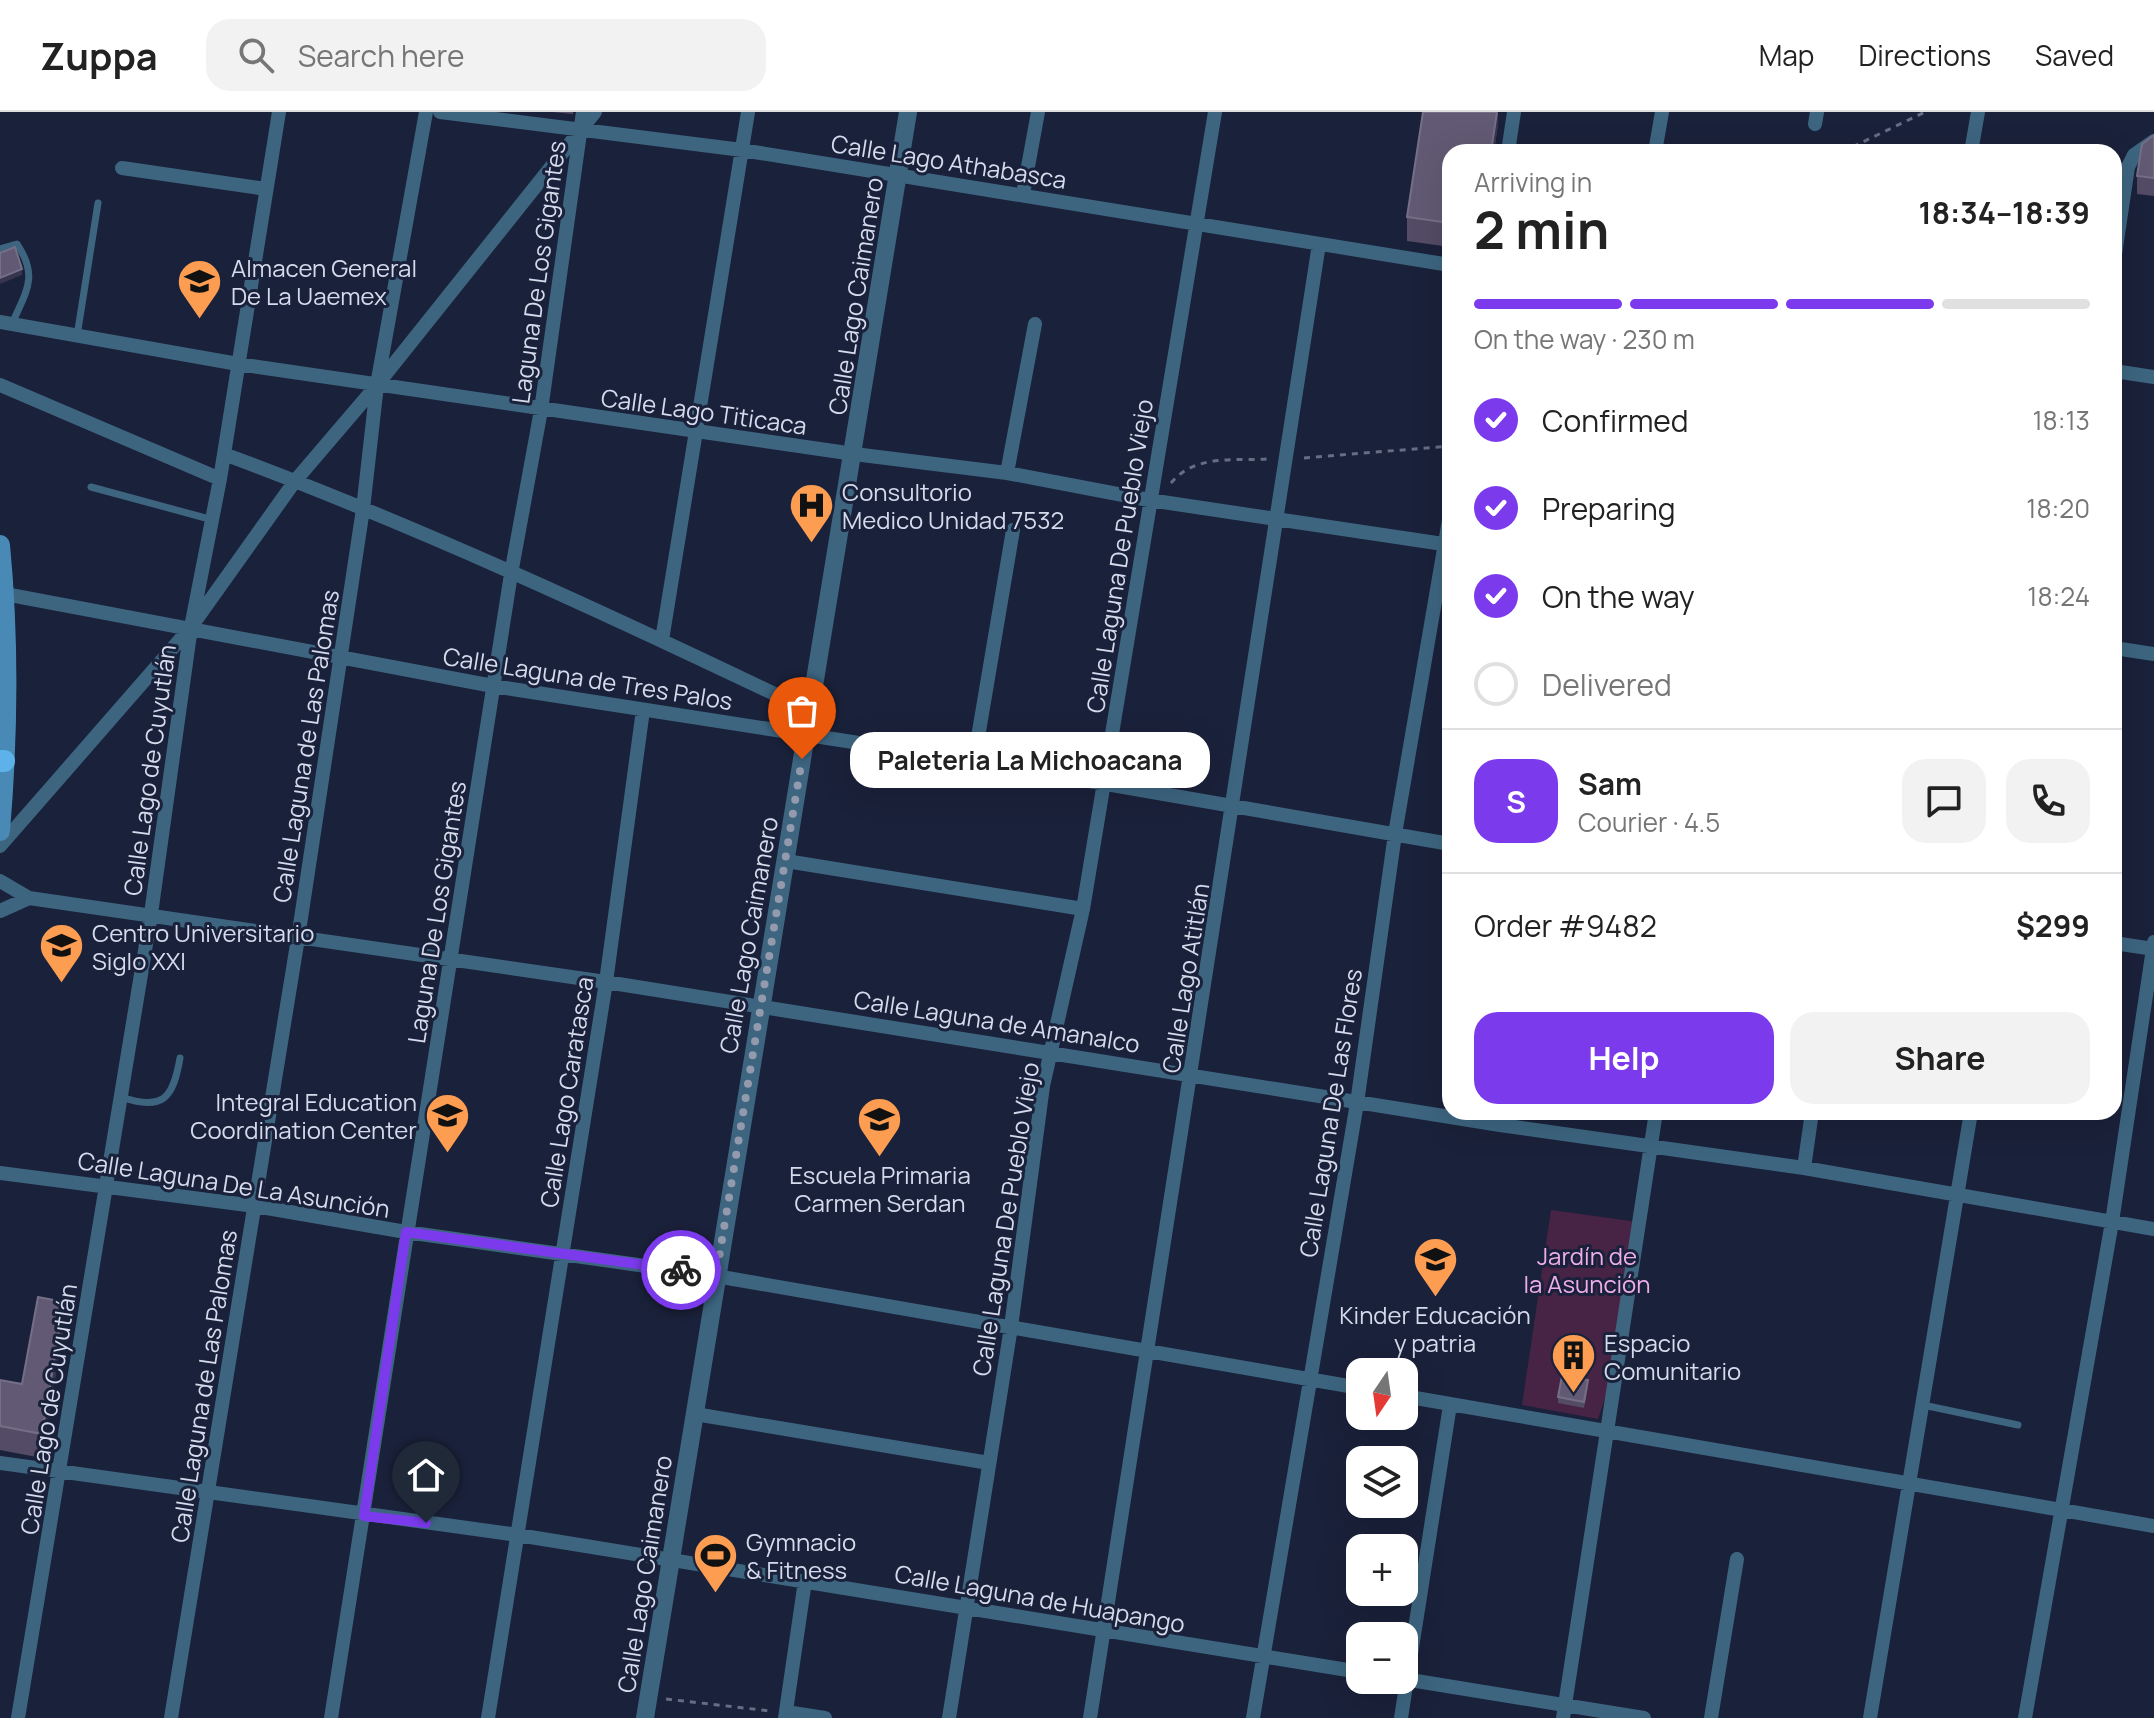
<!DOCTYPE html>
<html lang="en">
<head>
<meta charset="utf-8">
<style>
	:root { --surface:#fff; --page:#f2f2f2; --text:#222; --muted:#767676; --line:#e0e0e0; --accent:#7c3aed }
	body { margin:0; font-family:Manrope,sans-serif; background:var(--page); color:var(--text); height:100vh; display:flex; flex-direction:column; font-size:30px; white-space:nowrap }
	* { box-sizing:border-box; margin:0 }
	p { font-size:26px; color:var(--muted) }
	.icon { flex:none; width:44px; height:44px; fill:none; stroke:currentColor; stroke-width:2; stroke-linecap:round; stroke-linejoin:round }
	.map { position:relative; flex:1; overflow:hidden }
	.side { position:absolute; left:1442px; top:32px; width:680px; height:976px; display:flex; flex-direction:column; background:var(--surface); border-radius:24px; box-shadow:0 8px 32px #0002 }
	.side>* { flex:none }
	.needle { width:52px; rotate:193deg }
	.buttons { position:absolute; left:1346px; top:1246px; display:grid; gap:16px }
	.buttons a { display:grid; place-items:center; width:72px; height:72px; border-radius:16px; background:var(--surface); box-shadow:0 8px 32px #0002; font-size:40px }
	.pin { position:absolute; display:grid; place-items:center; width:68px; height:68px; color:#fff; margin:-82px -34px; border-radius:50% 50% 50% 0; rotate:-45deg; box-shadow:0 0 8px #0007 }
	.pin .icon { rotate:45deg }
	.courier { position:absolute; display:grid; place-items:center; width:80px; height:80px; margin:-40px; border:6px solid #7c3aed; border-radius:50%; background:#fff; color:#222; box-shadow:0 2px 10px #0007 }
	.bubble { position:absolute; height:56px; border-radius:24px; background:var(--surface); box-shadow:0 8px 32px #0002; font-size:26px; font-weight:700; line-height:56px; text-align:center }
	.overview em { font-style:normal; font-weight:700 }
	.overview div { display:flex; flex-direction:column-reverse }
	.overview { display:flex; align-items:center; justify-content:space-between; height:136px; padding:0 32px }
	h1 { font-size:52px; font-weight:700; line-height:60px }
	.bar { display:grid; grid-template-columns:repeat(4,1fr); gap:12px 8px; align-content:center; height:96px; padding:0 32px }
	.bar i { height:10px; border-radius:6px; background:var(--line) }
	.bar .current { background:var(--accent) }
	.bar p { grid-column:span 4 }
	.line { display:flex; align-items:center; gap:20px; padding:0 32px; border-top:2px solid var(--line) }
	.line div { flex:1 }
	.round { display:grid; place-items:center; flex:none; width:84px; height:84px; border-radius:24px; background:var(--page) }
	ol { padding:0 32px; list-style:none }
	li { display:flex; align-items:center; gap:24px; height:88px }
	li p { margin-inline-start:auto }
	li .icon { padding:8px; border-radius:50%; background:var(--accent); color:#fff; stroke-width:4 }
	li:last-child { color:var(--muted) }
	li i { width:44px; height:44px; border:4px solid var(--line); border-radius:50% }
	.action { display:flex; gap:16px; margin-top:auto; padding:16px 32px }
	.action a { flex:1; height:92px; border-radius:24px; background:var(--accent); color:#fff; font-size:32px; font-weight:700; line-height:92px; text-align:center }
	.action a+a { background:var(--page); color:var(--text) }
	header { display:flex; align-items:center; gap:48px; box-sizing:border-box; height:112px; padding:0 40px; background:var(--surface); border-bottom:2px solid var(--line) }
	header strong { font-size:38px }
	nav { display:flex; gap:44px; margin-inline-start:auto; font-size:28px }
	.search { width:560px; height:72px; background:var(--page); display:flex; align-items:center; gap:20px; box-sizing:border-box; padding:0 28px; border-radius:24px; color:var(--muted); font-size:30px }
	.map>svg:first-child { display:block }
	.green { fill:#472446 }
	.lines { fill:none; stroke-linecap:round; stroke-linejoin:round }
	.path { stroke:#676d83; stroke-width:3; stroke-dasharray:6 6; stroke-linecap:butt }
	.service { stroke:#3d6580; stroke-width:7 }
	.minor { stroke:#3d6580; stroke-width:14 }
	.tertiary { stroke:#3d6580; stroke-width:18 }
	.secondary { stroke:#4889b5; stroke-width:20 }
	.trunk { stroke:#5eb2ea; stroke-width:22 }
	.wall { fill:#544b66 }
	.shaded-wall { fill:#37344e }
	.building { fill:#625a74; stroke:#746e87; stroke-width:2 }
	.done { stroke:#949aae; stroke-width:8; stroke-dasharray:0 14.4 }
	.route { stroke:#7c3aed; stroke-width:10 }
	.labels { text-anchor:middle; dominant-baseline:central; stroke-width:6; stroke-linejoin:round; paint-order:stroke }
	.street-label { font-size:24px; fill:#d5dbec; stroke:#1a213a }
	.poi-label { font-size:24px; fill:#d5dbec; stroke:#1a213a; text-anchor:start }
	.park-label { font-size:24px; fill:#efaeeb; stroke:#1a213a }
</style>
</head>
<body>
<header>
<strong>Zuppa</strong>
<div class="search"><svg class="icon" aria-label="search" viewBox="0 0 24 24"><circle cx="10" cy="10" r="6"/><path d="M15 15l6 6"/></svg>Search here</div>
<nav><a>Map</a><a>Directions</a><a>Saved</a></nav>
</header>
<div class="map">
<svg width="2154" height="1606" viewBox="0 0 2154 1606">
	<rect width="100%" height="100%" fill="#1a213a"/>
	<path class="green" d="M1551,1098l87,12 -21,142 -19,55 -76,-14z"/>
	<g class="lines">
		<path class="path" d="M1842,40l83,-40
			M1304,346l146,-12
			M1171,371c24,-29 63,-22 97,-24
			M666,1587l104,12"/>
		<path class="service" d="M0,137l17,-5c22,33 9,47 -5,80
			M77,224l21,-133
			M91,375l122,33
			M121,985c42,14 52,2 59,-39
			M1923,1293l95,20"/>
		<path class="minor" d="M440,0l302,38 708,115
			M1815,12l2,-12
			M1508,40l6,-40
			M1655,40l7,-40
			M1971,40l7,-40
			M122,56l144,21
			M1023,82l15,-82
			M2114,149l14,-94 6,-12 20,-14
			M0,210l238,42 616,90 153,19 142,27 301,45
			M2114,259l40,6
			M0,273l220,94
			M224,342c199,74 394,165 586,257
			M1007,361l28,-149
			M5,482l488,92 481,75 476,83
			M662,528l86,-528
			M2114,536l40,6
			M974,649l39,-231
			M0,734l191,-219 104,-146 82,-96 218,-273
			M786,749l297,48
			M0,769l29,17 577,84 894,143 304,43 350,61
			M0,799l29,-13
			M2114,831l40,6
			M1804,1056l8,-56
			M0,1061l255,33 151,26 310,44 644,112
			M1404,1284l750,130
			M695,1302l294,49
			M0,1351l518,72 842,137
			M1404,1567l240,39
			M786,1600l39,6
			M18,1606l133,-804 40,-287 29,-148 59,-367
			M171,1606l127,-780 65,-429 14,-124 49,-273
			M331,1606l180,-1144 30,-164 42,-298
			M488,1606l118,-736 37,-272
			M785,1606l20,-137
			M949,1606l62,-391 32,-241 40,-177 132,-797
			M1090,1606l229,-1474
			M1253,1606l104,-615 38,-269 55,-320
			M1401,1606l49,-313
			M1563,1606l93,-606
			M1711,1606l26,-159
			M1870,1606l101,-606
			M2025,1606l87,-496 42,-280"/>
		<path class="tertiary" d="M645,1606l263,-1606"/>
		<path class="secondary" d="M0,433c9,94 8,191 0,286"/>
		<path class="trunk" d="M0,649h4"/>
	</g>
	<path class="wall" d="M552,0h21v2z
		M1423,0h75v12l-4,28h-44v95l-43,-6v-24z
		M2154,23v61l-17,-2v-18z
		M64,1213l-22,133 -42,-8v-70l22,4z
		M1588,1274l-4,22 -26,-5v-6z"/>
	<path class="shaded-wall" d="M1497,0h1v12l-4,28h-3z
		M22,157v6l-22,9v-6z
		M64,1190v23l-22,133v-24z"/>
	<path class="building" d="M1423,0h74l-6,40h-41v71l-43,-6z
		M2154,23v43l-17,-2 5,-32z
		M15,135l7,22 -22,9v-25z
		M38,1185l26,5 -22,132 -42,-8v-46l22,4z
		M1562,1264l26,4 -4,22 -26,-5z"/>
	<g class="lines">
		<path class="done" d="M681,1158l35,6 86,-517"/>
		<path class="route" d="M426,1411l-62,-7 42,-284 275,38"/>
	</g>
	<defs>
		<symbol id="university-pin" viewBox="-11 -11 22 30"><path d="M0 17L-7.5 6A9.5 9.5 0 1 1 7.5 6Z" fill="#fc9d52" stroke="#1a213a"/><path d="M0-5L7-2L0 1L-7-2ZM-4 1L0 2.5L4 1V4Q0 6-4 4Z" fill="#111"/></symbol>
		<symbol id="hospital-pin" viewBox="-11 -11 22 30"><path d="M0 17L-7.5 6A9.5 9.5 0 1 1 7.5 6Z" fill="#fc9d52" stroke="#1a213a"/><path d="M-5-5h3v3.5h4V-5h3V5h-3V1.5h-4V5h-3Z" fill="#111"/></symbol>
		<symbol id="school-pin" viewBox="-11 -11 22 30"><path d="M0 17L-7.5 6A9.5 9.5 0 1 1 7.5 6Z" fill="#fc9d52" stroke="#1a213a"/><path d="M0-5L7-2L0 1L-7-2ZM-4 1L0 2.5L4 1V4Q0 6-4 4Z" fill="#111"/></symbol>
		<symbol id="building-pin" viewBox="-11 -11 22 30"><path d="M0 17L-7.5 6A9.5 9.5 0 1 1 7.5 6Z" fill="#fc9d52" stroke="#1a213a"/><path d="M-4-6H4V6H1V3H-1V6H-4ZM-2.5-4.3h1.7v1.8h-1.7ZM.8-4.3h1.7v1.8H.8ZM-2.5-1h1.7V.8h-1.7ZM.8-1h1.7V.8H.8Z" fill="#111"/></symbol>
		<symbol id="stadium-pin" viewBox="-11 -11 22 30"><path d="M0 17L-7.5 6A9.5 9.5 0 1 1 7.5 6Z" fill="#fc9d52" stroke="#1a213a"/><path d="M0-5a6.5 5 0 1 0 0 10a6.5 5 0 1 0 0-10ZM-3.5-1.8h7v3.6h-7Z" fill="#111"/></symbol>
	</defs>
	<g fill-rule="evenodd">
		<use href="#university-pin" x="174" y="144" width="51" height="69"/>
		<use href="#hospital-pin" x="786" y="368" width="51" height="69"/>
		<use href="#university-pin" x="36" y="808" width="51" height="69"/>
		<use href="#school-pin" x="422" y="978" width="51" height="69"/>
		<use href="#school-pin" x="854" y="982" width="51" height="69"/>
		<use href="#school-pin" x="1410" y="1122" width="51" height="69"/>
		<use href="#building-pin" x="1548" y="1218" width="51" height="69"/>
		<use href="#stadium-pin" x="690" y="1418" width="51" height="69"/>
	</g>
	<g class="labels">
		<g class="street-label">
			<text transform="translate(949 49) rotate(9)">Calle Lago Athabasca</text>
			<text transform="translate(538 160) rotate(-82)">Laguna De Los Gigantes</text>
			<text transform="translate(855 184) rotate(-81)">Calle Lago Caimanero</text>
			<text transform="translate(704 299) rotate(8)">Calle Lago Titicaca</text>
			<text transform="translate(1119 444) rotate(-81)">Calle Laguna De Pueblo Viejo</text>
			<text transform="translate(588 566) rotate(9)">Calle Laguna de Tres Palos</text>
			<text transform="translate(305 634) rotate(-81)">Calle Laguna de Las Palomas</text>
			<text transform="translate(149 658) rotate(-82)">Calle Lago de Cuyutlán</text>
			<text transform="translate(436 800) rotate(-81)">Laguna De Los Gigantes</text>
			<text transform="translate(748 823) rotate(-80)">Calle Lago Caimanero</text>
			<text transform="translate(1185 866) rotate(-81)">Calle Lago Atitlán</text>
			<text transform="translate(997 909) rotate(9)">Calle Laguna de Amanalco</text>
			<text transform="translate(566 980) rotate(-81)">Calle Lago Caratasca</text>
			<text transform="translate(1330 1001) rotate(-81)">Calle Laguna De Las Flores</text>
			<text transform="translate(234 1072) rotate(9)">Calle Laguna De La Asunción</text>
			<text transform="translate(1005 1107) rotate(-81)">Calle Laguna De Pueblo Viejo</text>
			<text transform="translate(203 1274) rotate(-81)">Calle Laguna de Las Palomas</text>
			<text transform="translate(48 1297) rotate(-81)">Calle Lago de Cuyutlán</text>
			<text transform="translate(644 1462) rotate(-81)">Calle Lago Caimanero</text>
			<text transform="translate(1040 1486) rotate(10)">Calle Laguna de Huapango</text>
		</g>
		<g class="poi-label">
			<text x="231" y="155">Almacen General<tspan x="231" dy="28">De La Uaemex</tspan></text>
			<text x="842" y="379">Consultorio<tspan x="842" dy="28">Medico Unidad 7532</tspan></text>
			<text x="92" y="820">Centro Universitario<tspan x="92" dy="28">Siglo XXI</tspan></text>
			<text x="417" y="989" text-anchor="end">Integral Education<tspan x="417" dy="28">Coordination Center</tspan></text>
			<text x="880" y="1062" text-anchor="middle">Escuela Primaria<tspan x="880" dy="28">Carmen Serdan</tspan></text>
			<text x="1435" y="1202" text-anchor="middle">Kinder Educación<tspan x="1435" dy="28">y patria</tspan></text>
			<text x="1604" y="1230">Espacio<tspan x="1604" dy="28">Comunitario</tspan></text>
			<text x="746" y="1429">Gymnacio<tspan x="746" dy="28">&amp; Fitness</tspan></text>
		</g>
		<g class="park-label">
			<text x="1587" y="1143">Jardín de<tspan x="1587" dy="28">la Asunción</tspan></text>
		</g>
	</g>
</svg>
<div class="buttons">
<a><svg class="needle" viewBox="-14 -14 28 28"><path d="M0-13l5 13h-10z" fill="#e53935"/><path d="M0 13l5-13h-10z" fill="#767676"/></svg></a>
<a><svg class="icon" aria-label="layers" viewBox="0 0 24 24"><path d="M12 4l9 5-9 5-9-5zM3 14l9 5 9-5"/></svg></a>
<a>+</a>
<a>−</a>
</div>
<div class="pin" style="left:802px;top:647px;background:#ea580c"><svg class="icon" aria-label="bag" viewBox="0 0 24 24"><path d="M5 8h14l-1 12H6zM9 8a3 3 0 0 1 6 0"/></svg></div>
<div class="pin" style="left:426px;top:1411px;background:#1f2937"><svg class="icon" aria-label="home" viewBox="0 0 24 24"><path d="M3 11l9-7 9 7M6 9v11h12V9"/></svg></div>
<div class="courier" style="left:681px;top:1158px"><svg class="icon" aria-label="bike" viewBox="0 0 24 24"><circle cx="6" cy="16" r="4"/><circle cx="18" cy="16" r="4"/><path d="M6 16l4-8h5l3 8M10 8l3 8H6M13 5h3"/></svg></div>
<div class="bubble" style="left:850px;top:620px;width:360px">Paleteria La Michoacana</div>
<section class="side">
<div class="overview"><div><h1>2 min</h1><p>Arriving in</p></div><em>18:34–18:39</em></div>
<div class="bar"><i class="current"></i><i class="current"></i><i class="current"></i><i></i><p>On the way · 230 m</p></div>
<ol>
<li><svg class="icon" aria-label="check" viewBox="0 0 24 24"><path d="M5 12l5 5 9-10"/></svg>Confirmed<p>18:13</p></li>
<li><svg class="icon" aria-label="check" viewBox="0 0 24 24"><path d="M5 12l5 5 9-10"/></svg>Preparing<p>18:20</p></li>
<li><svg class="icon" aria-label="check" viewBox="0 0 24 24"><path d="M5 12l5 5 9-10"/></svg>On the way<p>18:24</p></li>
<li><i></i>Delivered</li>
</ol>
<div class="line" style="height:144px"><b class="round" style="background:var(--accent);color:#fff">S</b><div><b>Sam</b><p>Courier · 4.5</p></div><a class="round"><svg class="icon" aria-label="chat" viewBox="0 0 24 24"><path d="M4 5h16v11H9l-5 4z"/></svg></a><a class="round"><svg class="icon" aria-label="phone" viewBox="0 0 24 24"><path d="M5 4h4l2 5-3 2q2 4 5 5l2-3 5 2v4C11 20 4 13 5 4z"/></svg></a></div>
<div class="line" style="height:104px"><div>Order #9482</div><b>$299</b></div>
<div class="action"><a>Help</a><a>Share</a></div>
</section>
</div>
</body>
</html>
